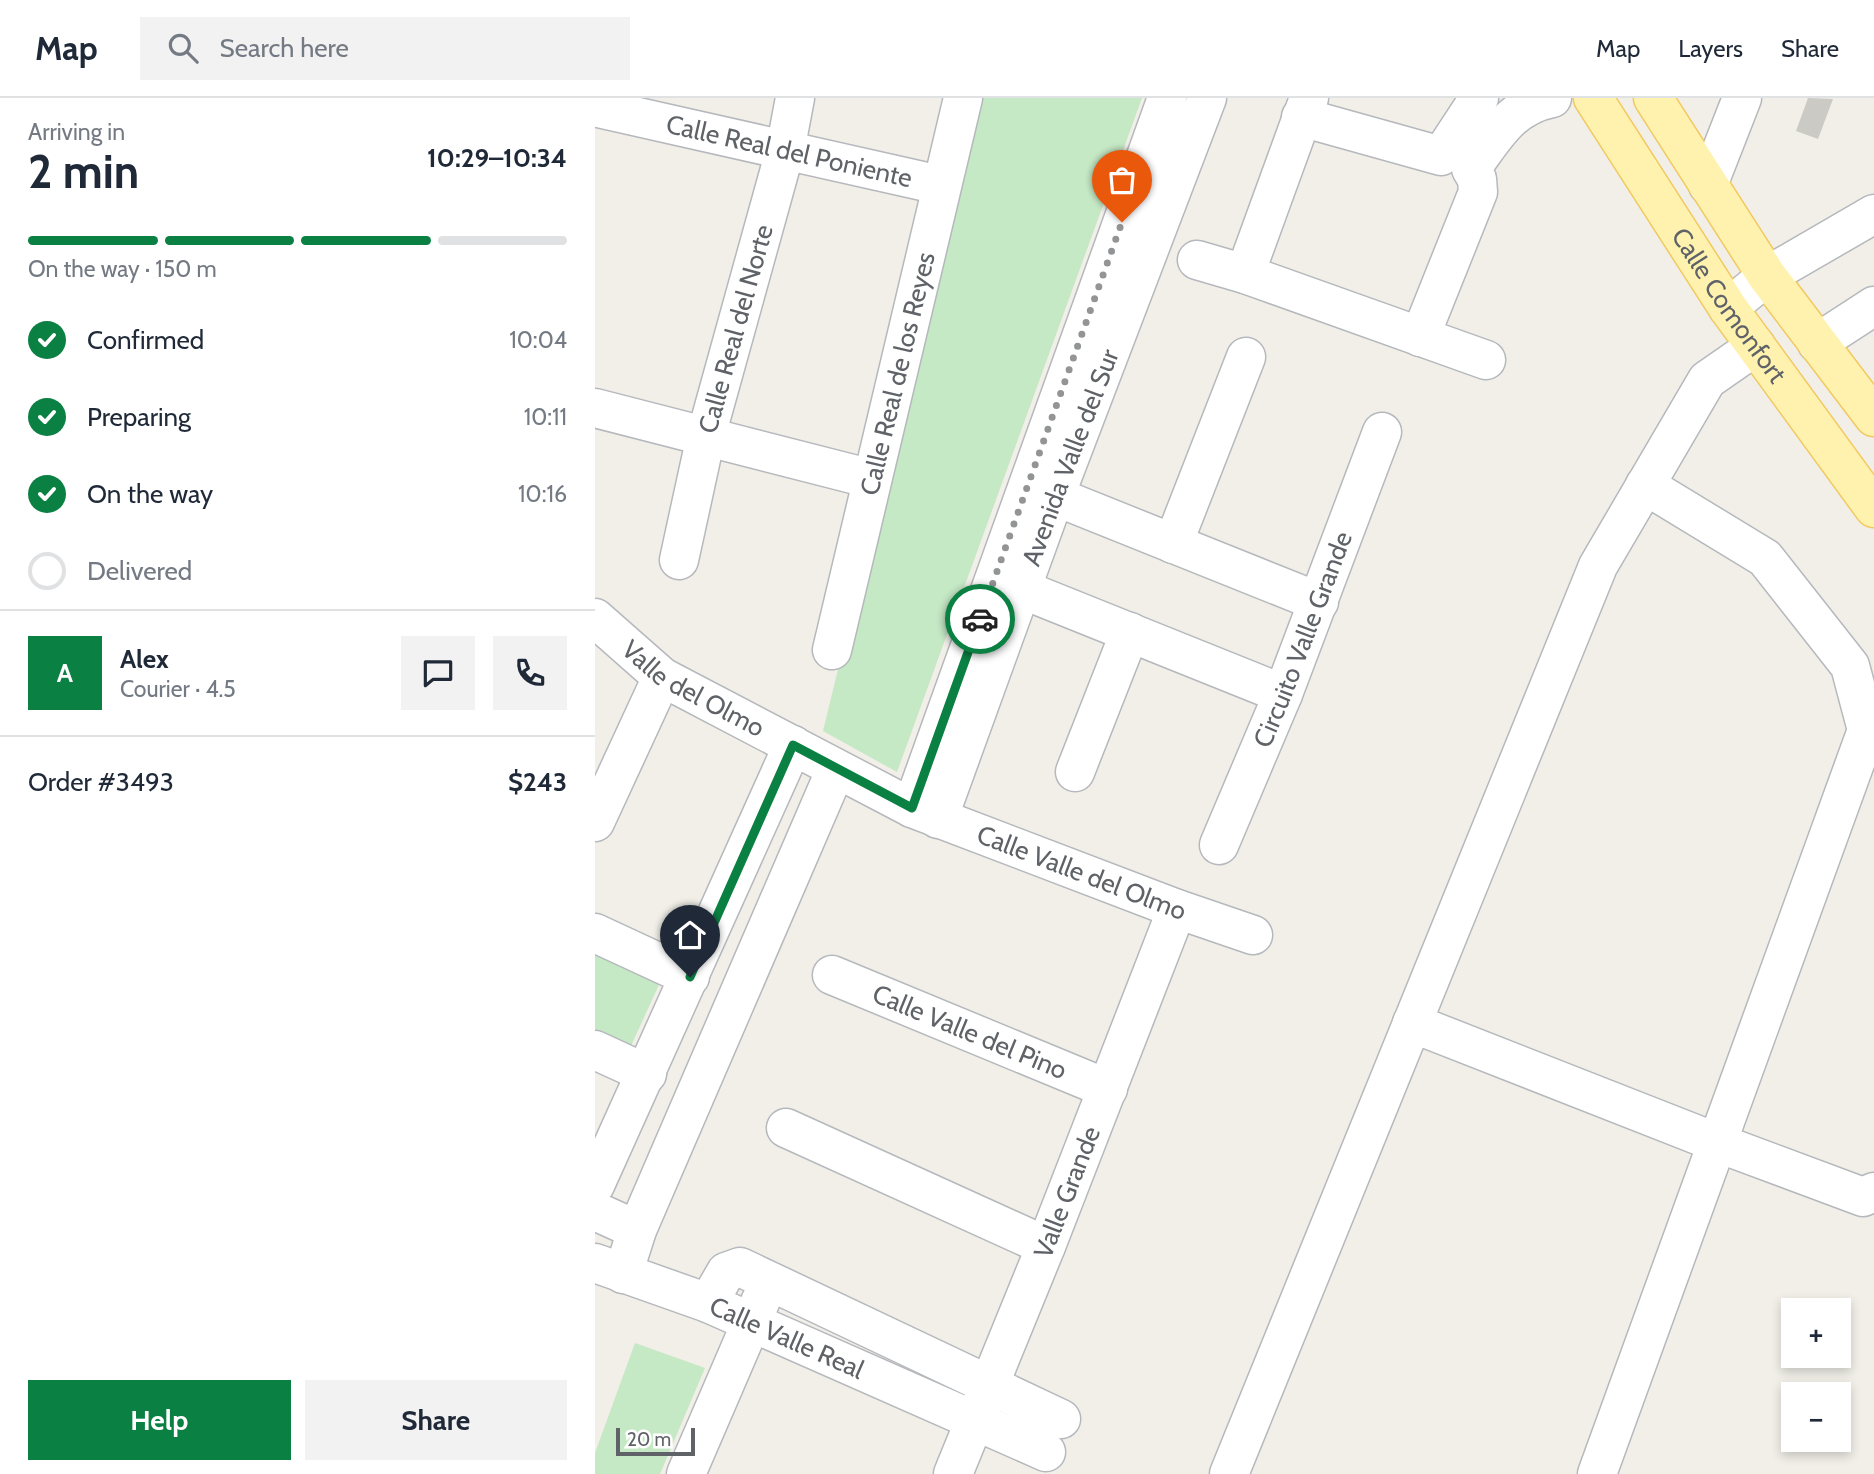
<!DOCTYPE html>
<html lang="en">
<head>
<meta charset="utf-8">
<style>
	:root { --surface:#fff; --page:#f2f2f3; --text:#1f2937; --muted:#747a83; --line:#e0e1e3; --accent:#0b8043 }
	body { margin:0; font-family:Cabin,sans-serif; background:var(--page); color:var(--text); height:100vh; display:flex; flex-direction:column; font-size:26px; white-space:nowrap }
	* { box-sizing:border-box; margin:0 }
	p { font-size:23px; color:var(--muted) }
	.icon { flex:none; width:38px; height:38px; fill:none; stroke:currentColor; stroke-width:2; stroke-linecap:round; stroke-linejoin:round }
	.map { position:relative; flex:1; overflow:hidden }
	.sheet { display:flex; flex-direction:column; background:var(--surface); width:595px }
	.sheet>* { flex:none }
	.buttons { position:absolute; left:1186px; top:1200px; display:grid; gap:14px }
	.buttons a { display:grid; place-items:center; width:70px; height:70px; border-radius:0px; background:var(--surface); box-shadow:0 4px 10px #0003; font-size:35px }
	.scale { position:absolute; left:21px; bottom:18px; width:79px; box-sizing:border-box; padding-left:7px; border:4px solid #5f6368; border-top:0; font-size:19px; line-height:24px; white-space:nowrap; color:#5f6368; -webkit-text-stroke:5px #fff; paint-order:stroke }
	.pin { position:absolute; display:grid; place-items:center; width:60px; height:60px; color:#fff; margin:-72px -30px; border-radius:50% 50% 50% 0; rotate:-45deg; box-shadow:0 0 7px #0007 }
	.pin .icon { rotate:45deg }
	.courier { position:absolute; display:grid; place-items:center; width:70px; height:70px; margin:-35px; border:5px solid #0b8043; border-radius:50%; background:#fff; color:#222; box-shadow:0 2px 9px #0007 }
	.head em { font-style:normal; font-weight:700 }
	.head div { display:flex; flex-direction:column-reverse }
	.head { display:flex; align-items:center; justify-content:space-between; height:119px; padding:0 28px }
	h1 { font-size:46px; font-weight:700; line-height:52px }
	.bar { display:grid; grid-template-columns:repeat(4,1fr); gap:10px 7px; align-content:center; height:84px; padding:0 28px }
	.bar i { height:9px; border-radius:5px; background:var(--line) }
	.bar .selected { background:var(--accent) }
	.bar p { grid-column:span 4 }
	.line { display:flex; align-items:center; gap:18px; padding:0 28px; border-top:2px solid var(--line) }
	.line div { flex:1 }
	.round { display:grid; place-items:center; flex:none; width:74px; height:74px; border-radius:0px; background:var(--page) }
	ol { padding:0 28px; list-style:none }
	li { display:flex; align-items:center; gap:21px; height:77px }
	li p { margin-inline-start:auto }
	li .icon { padding:7px; border-radius:50%; background:var(--accent); color:#fff; stroke-width:4 }
	li:last-child { color:var(--muted) }
	li i { width:38px; height:38px; border:4px solid var(--line); border-radius:50% }
	.action { display:flex; gap:14px; margin-top:auto; padding:14px 28px }
	.action a { flex:1; height:80px; border-radius:0px; background:var(--accent); color:#fff; font-size:28px; font-weight:700; line-height:80px; text-align:center }
	.action a+a { background:var(--page); color:var(--text) }
	header { display:flex; align-items:center; gap:42px; box-sizing:border-box; height:98px; padding:0 35px; background:var(--surface); border-bottom:2px solid var(--line) }
	header strong { font-size:33px }
	nav { display:flex; gap:38px; margin-inline-start:auto; font-size:24px }
	.search { width:490px; height:63px; background:var(--page); display:flex; align-items:center; gap:18px; box-sizing:border-box; padding:0 24px; border-radius:0px; color:var(--muted); font-size:26px }
	main { display:flex; flex:1; min-height:0 }
	.map>svg:first-child { display:block }
	.green { fill:#c5e8c5 }
	.building { fill:#cccac5 }
	.lines { fill:none; stroke-linecap:round; stroke-linejoin:round }
	.minor-casing { stroke:#b5b8bc; stroke-width:41 }
	.major-casing { stroke:#f2c960; stroke-width:41 }
	.minor { stroke:#fff; stroke-width:38 }
	.major { stroke:#fff2af; stroke-width:38 }
	.done { stroke:#929495; stroke-width:7; stroke-dasharray:0 12.6 }
	.route { stroke:#0b8043; stroke-width:9 }
	.labels { text-anchor:middle; dominant-baseline:central; stroke-width:5; stroke-linejoin:round; paint-order:stroke }
	.street-label { font-size:26px; fill:#5f6368; stroke:#fff }
</style>
</head>
<body>
<header>
<strong>Map</strong>
<div class="search"><svg class="icon" aria-label="search" viewBox="0 0 24 24"><circle cx="10" cy="10" r="6"/><path d="M15 15l6 6"/></svg>Search here</div>
<nav><a>Map</a><a>Layers</a><a>Share</a></nav>
</header>
<main>
<section class="sheet">
<div class="head"><div><h1>2 min</h1><p>Arriving in</p></div><em>10:29–10:34</em></div>
<div class="bar"><i class="selected"></i><i class="selected"></i><i class="selected"></i><i></i><p>On the way · 150 m</p></div>
<ol>
<li><svg class="icon" aria-label="check" viewBox="0 0 24 24"><path d="M5 12l5 5 9-10"/></svg>Confirmed<p>10:04</p></li>
<li><svg class="icon" aria-label="check" viewBox="0 0 24 24"><path d="M5 12l5 5 9-10"/></svg>Preparing<p>10:11</p></li>
<li><svg class="icon" aria-label="check" viewBox="0 0 24 24"><path d="M5 12l5 5 9-10"/></svg>On the way<p>10:16</p></li>
<li><i></i>Delivered</li>
</ol>
<div class="line" style="height:126px"><b class="round" style="background:var(--accent);color:#fff">A</b><div><b>Alex</b><p>Courier · 4.5</p></div><a class="round"><svg class="icon" aria-label="chat" viewBox="0 0 24 24"><path d="M4 5h16v11H9l-5 4z"/></svg></a><a class="round"><svg class="icon" aria-label="phone" viewBox="0 0 24 24"><path d="M5 4h4l2 5-3 2q2 4 5 5l2-3 5 2v4C11 20 4 13 5 4z"/></svg></a></div>
<div class="line" style="height:91px"><div>Order #3493</div><b>$243</b></div>
<div class="action"><a>Help</a><a>Share</a></div>
</section>
<div class="map">
<svg width="1279" height="1376" viewBox="0 0 1279 1376">
	<rect width="100%" height="100%" fill="#f1efe8"/>
	<path class="green" d="M382,0h165l-245,674 -74,-41z
		M0,849l67,31 -37,81 -30,-14z
		M40,1245l70,25 -45,106h-65v-21z"/>
	<path class="building" d="M1213,0l25,1 -15,40 -22,-8z"/>
	<g class="lines">
		<defs>
			<g id="minor">
				<path id="s1" d="M3,10l342,77"/>
				<path d="M706,19l140,39 38,-58"/>
				<path d="M1113,87l34,-87"/>
				<path d="M602,162l48,14 241,86"/>
				<path d="M650,176l64,-176"/>
				<path d="M1133,210l39,-32 107,-62"/>
				<path d="M825,239l58,-145 -1,-13 -6,-10c23,-31 39,-63 81,-71"/>
				<path d="M1222,245l57,-37"/>
				<path d="M0,310l277,71"/>
				<path d="M437,389l287,115"/>
				<path d="M578,446l73,-187"/>
				<path id="s2" d="M84,462l27,-124 79,-285 10,-53"/>
				<path d="M404,482l284,114"/>
				<path id="s3" d="M0,520l67,59 250,131 265,101 76,26"/>
				<path id="s4" d="M237,552l131,-552"/>
				<path d="M480,674l55,-140"/>
				<path d="M317,710l255,-710"/>
				<path id="s5" d="M343,721l117,-323 152,-398"/>
				<path d="M0,724l67,-145"/>
				<path id="s6" d="M624,747l64,-151 99,-262"/>
				<path d="M0,835l95,44"/>
				<path id="s7" d="M237,877l276,114"/>
				<path d="M817,925l306,120 145,54 11,-5"/>
				<path d="M0,952l52,24"/>
				<path d="M191,1030l260,118"/>
				<path d="M0,1087l198,-440"/>
				<path d="M0,1113l42,19"/>
				<path id="s8" d="M0,1165l113,40 338,149"/>
				<path d="M28,1176l14,-44 199,-461"/>
				<path d="M113,1205l18,-31 14,-5 321,152"/>
				<path d="M91,1376l75,-174"/>
				<path id="s9" d="M358,1376l93,-228 131,-337"/>
				<path d="M634,1376l369,-908 109,-186 49,-34"/>
				<path d="M1002,1376l270,-744 -17,-64 -85,-108 -120,-73"/>
			</g>
			<g id="major">
				<path id="s10" d="M998,0l135,210 146,200"/>
				<path d="M1058,0l114,178 107,141"/>
			</g>
		</defs>
		<use href="#minor" class="minor-casing"/>
		<use href="#major" class="major-casing"/>
		<use href="#minor" class="minor"/>
		<use href="#major" class="major"/>
	</g>
	<g class="lines">
		<path class="done" d="M385,521l142,-397"/>
		<path class="route" d="M95,879l103,-232 119,63 68,-189"/>
	</g>
	<g class="labels">
		<g class="street-label">
			<text stroke="none"><textPath href="#s1" startOffset="196">Calle Real del Poniente</textPath></text>
			<text stroke="none"><textPath href="#s10" startOffset="248">Calle Comonfort</textPath></text>
			<text stroke="none"><textPath href="#s2" startOffset="238">Calle Real del Norte</textPath></text>
			<text stroke="none"><textPath href="#s4" startOffset="284">Calle Real de los Reyes</textPath></text>
			<text stroke="none"><textPath href="#s5" startOffset="385">Avenida Valle del Sur</textPath></text>
			<text stroke="none"><textPath href="#s6" startOffset="222">Circuito Valle Grande</textPath></text>
			<text stroke="none"><textPath href="#s3" startOffset="122">Valle del Olmo</textPath></text>
			<text stroke="none"><textPath href="#s3" startOffset="553">Calle Valle del Olmo</textPath></text>
			<text stroke="none"><textPath href="#s7" startOffset="149">Calle Valle del Pino</textPath></text>
			<text stroke="none"><textPath href="#s9" startOffset="304">Valle Grande</textPath></text>
			<text stroke="none"><textPath href="#s8" startOffset="206">Calle Valle Real</textPath></text>
		</g>
	</g>
</svg>
<div class="buttons">
<a>+</a>
<a>−</a>
</div>
<div class="scale">20 m</div>
<div class="pin" style="left:527px;top:124px;background:#ea580c"><svg class="icon" aria-label="bag" viewBox="0 0 24 24"><path d="M5 8h14l-1 12H6zM9 8a3 3 0 0 1 6 0"/></svg></div>
<div class="pin" style="left:95px;top:879px;background:#1f2937"><svg class="icon" aria-label="home" viewBox="0 0 24 24"><path d="M3 11l9-7 9 7M6 9v11h12V9"/></svg></div>
<div class="courier" style="left:385px;top:521px"><svg class="icon" aria-label="car" viewBox="0 0 24 24"><path d="M5 17H2v-5l4-1 3-4h7l3 4 3 1v5h-3M9 17h6M6 11h13"/><circle cx="7" cy="17" r="2"/><circle cx="17" cy="17" r="2"/></svg></div>
</div>
</main>
</body>
</html>
